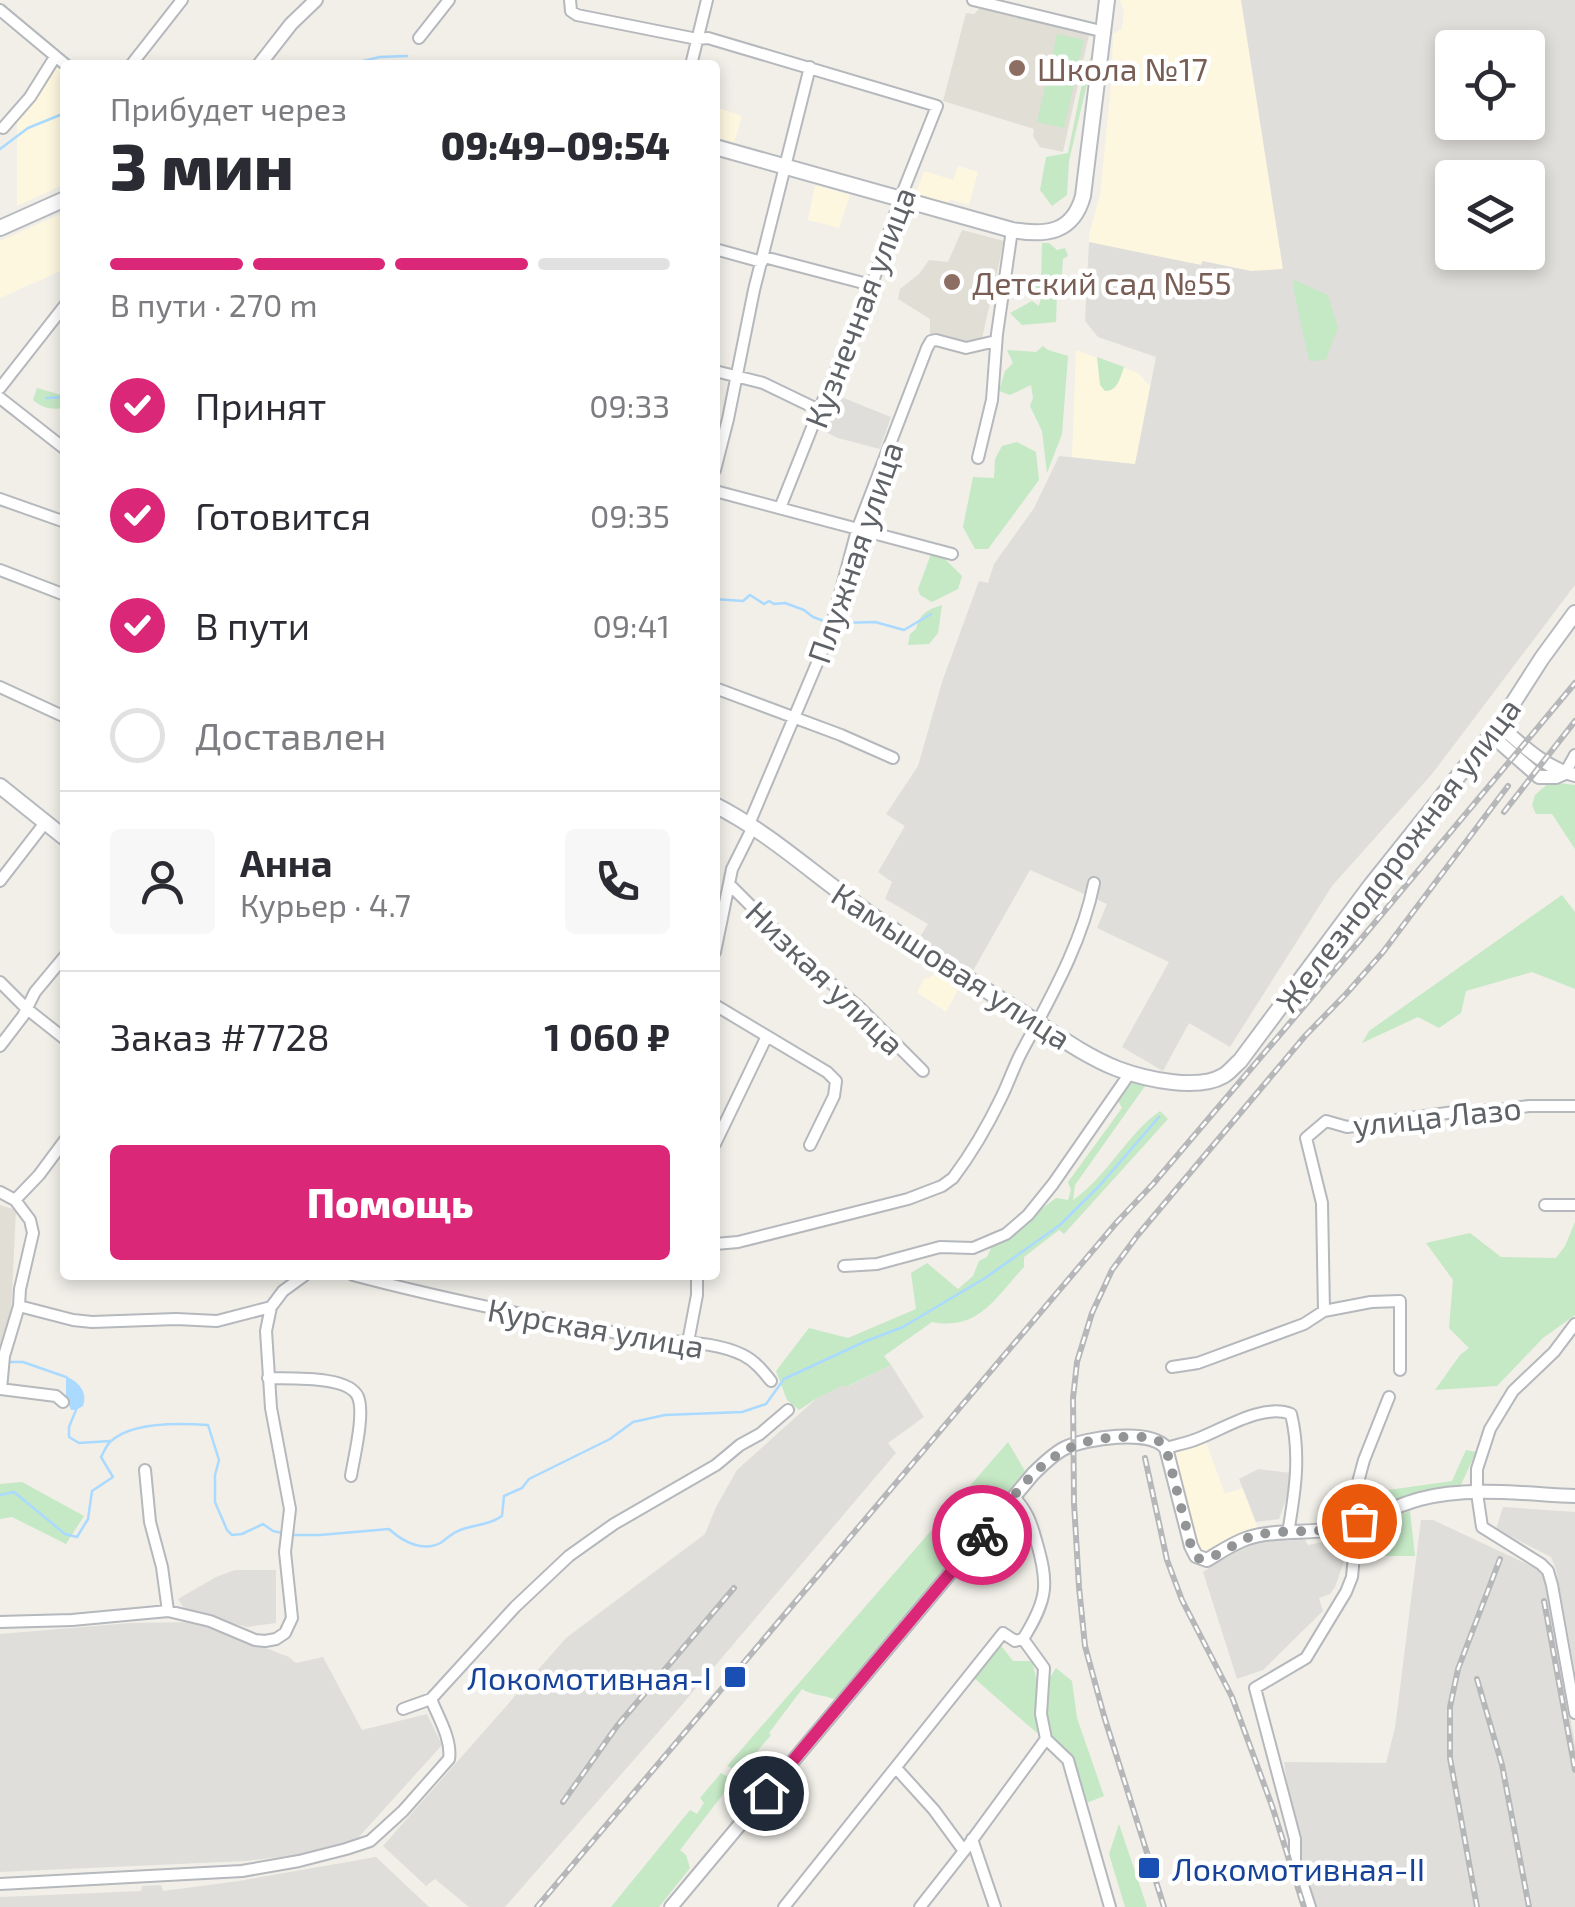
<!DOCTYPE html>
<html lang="ru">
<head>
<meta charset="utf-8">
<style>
	:root { --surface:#fff; --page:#f7f7f7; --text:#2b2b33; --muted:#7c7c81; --line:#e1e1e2; --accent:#db2777 }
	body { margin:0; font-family:"Exo 2",sans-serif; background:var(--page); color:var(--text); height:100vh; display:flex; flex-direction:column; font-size:38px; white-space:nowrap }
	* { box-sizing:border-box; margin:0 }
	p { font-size:32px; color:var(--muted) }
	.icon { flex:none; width:55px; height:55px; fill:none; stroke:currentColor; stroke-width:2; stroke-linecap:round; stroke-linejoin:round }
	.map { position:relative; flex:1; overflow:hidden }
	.side { position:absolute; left:60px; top:60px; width:660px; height:1220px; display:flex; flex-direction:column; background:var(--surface); border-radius:10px; box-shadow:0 5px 15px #0003 }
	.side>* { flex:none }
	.tools { position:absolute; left:1435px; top:30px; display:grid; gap:20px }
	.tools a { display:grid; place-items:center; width:110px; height:110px; border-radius:10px; background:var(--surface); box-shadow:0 5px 15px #0003; font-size:50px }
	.pin { position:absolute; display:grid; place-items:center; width:85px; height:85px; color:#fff; margin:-42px; border:5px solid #fff; border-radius:50%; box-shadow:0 2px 10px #0007 }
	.courier { position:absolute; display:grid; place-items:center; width:100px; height:100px; margin:-50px; border:8px solid #db2777; border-radius:50%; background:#fff; color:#222; box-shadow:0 2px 12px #0007 }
	.overview em { font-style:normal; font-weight:800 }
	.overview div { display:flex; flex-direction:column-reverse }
	.overview { display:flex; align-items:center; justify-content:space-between; height:170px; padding:0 50px }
	h1 { font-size:65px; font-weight:800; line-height:75px }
	.bar { display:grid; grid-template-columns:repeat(4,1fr); gap:15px 10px; align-content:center; height:120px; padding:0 50px }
	.bar i { height:12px; border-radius:8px; background:var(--line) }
	.bar .active { background:var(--accent) }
	.bar p { grid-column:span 4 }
	.line { display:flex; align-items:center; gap:25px; padding:0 50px; border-top:2px solid var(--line) }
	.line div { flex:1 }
	.round { display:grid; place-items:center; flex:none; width:105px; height:105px; border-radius:10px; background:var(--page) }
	ol { padding:0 50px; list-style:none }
	li { display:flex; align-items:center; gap:30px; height:110px }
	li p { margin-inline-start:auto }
	li .icon { padding:10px; border-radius:50%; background:var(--accent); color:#fff; stroke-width:4 }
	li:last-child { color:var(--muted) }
	li i { width:55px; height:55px; border:5px solid var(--line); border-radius:50% }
	.cta { display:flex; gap:20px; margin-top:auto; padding:20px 50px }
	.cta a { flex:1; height:115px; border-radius:10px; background:var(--accent); color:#fff; font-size:40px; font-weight:800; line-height:115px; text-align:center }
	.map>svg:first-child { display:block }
	.commercial { fill:#fef7e0 }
	.industrial { fill:#e0deda; fill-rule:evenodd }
	.education { fill:#e1ded6 }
	.green { fill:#c5e8c5 }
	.water { fill:#aadaff }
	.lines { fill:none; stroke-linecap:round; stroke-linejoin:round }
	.stream { stroke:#aadaff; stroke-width:2.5 }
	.minor-casing { stroke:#b5b8bc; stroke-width:14 }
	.tertiary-casing { stroke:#b5b8bc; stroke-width:16 }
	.secondary-casing { stroke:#b6babf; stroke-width:18 }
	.minor { stroke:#fff; stroke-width:10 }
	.tertiary { stroke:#fff; stroke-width:12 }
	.secondary { stroke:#fff; stroke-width:14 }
	.rail-casing { stroke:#b6b7b8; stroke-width:6 }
	.rail { stroke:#fff; stroke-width:2.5; stroke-dasharray:8; stroke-linecap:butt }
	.done { stroke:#929495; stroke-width:10; stroke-dasharray:0 18 }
	.route { stroke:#db2777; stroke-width:12 }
	.education-dot { fill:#8d6e63; stroke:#fff; stroke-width:4 }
	.transit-dot { fill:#1a4fb4; stroke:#fff; stroke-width:4 }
	.labels { text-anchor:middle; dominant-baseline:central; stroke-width:9; stroke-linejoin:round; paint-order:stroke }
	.education-label { font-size:32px; fill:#785e54; stroke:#fff; text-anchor:start }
	.street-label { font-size:32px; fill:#5f6368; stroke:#fff }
	.transit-label { font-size:32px; fill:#164399; stroke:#fff; text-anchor:end }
</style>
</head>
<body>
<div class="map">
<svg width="1575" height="1907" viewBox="0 0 1575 1907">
	<rect width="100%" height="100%" fill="#f1efe8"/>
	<path class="commercial" d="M1120,0h121l42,270 -32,1 -48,-10 -2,4 -112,-22v-8l11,-40 12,-119 1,-42 9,-5 2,-18z
		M55,64l10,7v113l-48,22v-89z
		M715,107l27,9 -8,27 -19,-6z
		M958,166l20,6 -9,33 -19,-6 -2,5 -33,-8 9,-25 29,9z
		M815,185l35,10 -11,33 -31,-8z
		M65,212v57l-65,29v-57z
		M1076,350l62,23 13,14 -16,78 -63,-8z
		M936,970l24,16 -14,26 -29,-20 8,-14h5z
		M1206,1442l19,52 18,-6 16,44 -61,23 -31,-102z"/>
	<path class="industrial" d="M1241,0h334v585l-143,189 -100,112 -102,161 -41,-24 -26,48 -41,-24 47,-85 -72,-34 10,-24 -77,-34 -57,101 -53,-34 8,-13 -43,-25 7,-17 -14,-10 27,-46 -19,-12 32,-48 24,-84 37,-101 9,2 6,-19 40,-56 25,-52 76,8 21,-107 -58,-20 -13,-16 4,-79 112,23 1,-4 49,10 32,-2zM1452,48h76v74h-76zM1452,178h76v74h-76z
		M831,393l60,24 -11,32 -42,-11 -19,-9z
		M891,1365l33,52 -36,26 8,10 -222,261 -169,193h-36l-34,-28 -9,7 -43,-40 183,-208 139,-104 11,-27 21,-37 80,-72 28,-14 2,3z
		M1258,1469l34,4 -4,21 -9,25 -23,3 -17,-43z
		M1503,1507l72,5v160l-19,-103 -5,-12 -55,-28z
		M1421,1520h12l107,50 7,14 28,161v162h-265l-7,-20 -19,-125 102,1 9,-35z
		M1282,1536l5,5 17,-3 4,7 26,-5 15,7 -14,40 -5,7 -11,4 4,13 -60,59 -26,9 -34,-107 30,-21 24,-10z
		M235,1570h41v53l-29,4 -61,-16 -8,-12 38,-22z
		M198,1622l91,35 7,6 27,-6 39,73 65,-16 15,31 -85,94 -50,15 -61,7 -246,11v-238l130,-11z
		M376,1857l53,50h-429v-10l141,-6 1,-5 19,-1 2,6 76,-10z"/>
	<path class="education" d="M982,6l107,29 -26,117 -23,-5 -7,-11 1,-7 -91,-28 23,-88 8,1z
		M962,230l42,11 -23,102h-21l-30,-9v-15l-32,-20 2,-10 19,-15 10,-14 19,2z
		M0,1205l16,5 -5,103 -11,40z"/>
	<path class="green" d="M1057,34l27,6 -20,88 -27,-6z
		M1095,49l-26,112 -2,34 -15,11 -12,-16 6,-33 22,-4 17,-84z
		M1042,243h7l8,7 8,-2 3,8 -5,3 -1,15 3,8 -8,11 -1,29 -34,3 -12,-12 22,-12 7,5 2,-8 -12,-13 5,-6 7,6z
		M1294,280l34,15 10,32 -12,33 -17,1 -16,-74z
		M1043,346l5,4 20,6 -6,78 -15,39 -5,-42 -12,-25 3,-8 -2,-13 -21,10 -11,-4 6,-20 8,-8 -6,-13 29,2z
		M1097,357l27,10c-4,11 -6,24 -19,24l-5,-6z
		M37,388l28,8v11c-11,4 -23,1 -32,-7z
		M1017,442l19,10 3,28 -51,69h-13l-12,-22 10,-50 21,1 1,-19 7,-13z
		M931,554l14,5 17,17 -4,13 -26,13 -12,-7 -2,-6z
		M942,605l-4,28 -9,11 -21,1 2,-11 6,-5c4,-16 11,-19 26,-24z
		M1550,782l25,3v64l-23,-35h-16l-4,-9 3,-10z
		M1562,895l13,17v77l-43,-17 -66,19 -5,22 -22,15 -21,-11 -56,26 7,-12z
		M1130,1081l15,5 -70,99 -2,15c34,-23 53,-65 87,-89l8,8 -104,115 -5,-4 -35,27v10c-29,31 -45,64 -92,55l-48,34 7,9 -45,22 -2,-2 -27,13 -18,12 -12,-10 -11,-29 33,-43 39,10 68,-29 -5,-36 16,-10 31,26 15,-13 6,-15 8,-4 5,-11 64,-48 12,2 3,-10 -3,-8 54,-74 -5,-9z
		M1575,1222v93l-32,23 -46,48 -62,4 25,-35 9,-7 -20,-20 4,-48 -27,-37 44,-10 31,24 55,1 9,-12z
		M1008,1442l17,29 -177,215 -14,13c-10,-4 -23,-4 -32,-10l-33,44 2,2 -31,37 -13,-6z
		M1466,1450l10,2 -17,37 -43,7 -50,14 -6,-16 92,-13z
		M22,1482l62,34 -18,28 -54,-27 -12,2v-35z
		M1410,1511l5,45h-56l-3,-26z
		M999,1643l14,18h19l7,29 -2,43 -63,-55z
		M1056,1668l16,13 5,37 27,78 -20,8 -37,-76 2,-49z
		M721,1773l13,7 -54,70 6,5 4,13 -31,39h-48l79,-97 7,4 7,-11 -4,-5z
		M1119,1824l28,83h-22l-16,-53z"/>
	<path class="water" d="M66,1376c12,6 22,15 17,30l-7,4h-5l-5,-12z"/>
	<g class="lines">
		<path class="stream" d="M346,65l34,-8 27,-1
			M0,149l28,-21 37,-15
			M46,398l19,-1
			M715,599l28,2 7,-6 14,9 5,-3 5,3 11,-1 19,7 9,7 11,4
			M840,623l35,-1 29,8 27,-16
			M6,1362h17l43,15
			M76,1410l-7,17v10l10,6 31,-2
			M0,1495l14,-3 51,42 12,3 11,-18 4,-28 21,-14 -12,-20c3,-5 5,-11 9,-15 21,-21 71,-19 98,-17l11,35 -4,15v27l12,28 5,5 10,-1 21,-10 10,7 9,2
			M290,1535h30l69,-6c14,13 35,24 53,13 8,-6 11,-10 21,-13 15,-5 26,-4 39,-13l2,-20 18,-8 7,-9 81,-40 23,-17 32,-7 77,-3 24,-8 18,-25 82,-38 37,-14 82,-49 75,-53 41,-41 58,-67"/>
		<defs>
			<path id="minor" d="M570,0l1,11 6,4 120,24 11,-1 229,68 -37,93 -31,95 -50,116 -39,98
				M973,0l132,32
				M0,10l66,55
				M419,38l30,-38
				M131,65l51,-65
				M691,65l16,-65
				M3,128l27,-31 25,-40
				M715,249l47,13
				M764,257l107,28
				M715,371l48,12 56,27
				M0,388l65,-83
				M0,398l65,51
				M978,458l14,-58 5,-66 15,-104
				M715,470l13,-51 26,-129 56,-223
				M715,491l237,63
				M0,499l65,23
				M0,570l65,25
				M0,687l65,30
				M715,688l126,47 52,23
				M1565,773l10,-18
				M749,824l80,-189 28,-105 70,-182 4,-7 5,-1 30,8 30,-7
				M0,881l44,-57
				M729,884l84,84 46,39 64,64
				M715,952l17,-83 21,-42
				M0,982l27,27 38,30
				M715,1005l112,67 9,9 -2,15 -24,49
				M0,1046l23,-30 12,-24 30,-36
				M715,1144l52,-108
				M0,1192l15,8 15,20 3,13 -13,56 -1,17 -15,50 -3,33
				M15,1200l24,-25 26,-35
				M1545,1205h30
				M715,1244l23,-2 170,-43 34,-13 11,-8c18,-24 35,-53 48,-80 7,-14 12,-29 19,-43 29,-55 62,-111 74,-172
				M844,1266l33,-2 63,-17 33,1 33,-14 22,-19 25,-31 77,-111
				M353,1275c94,25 189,44 285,62 35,7 72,2 105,18 12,6 20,16 28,26
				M19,1306l54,14 19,2 84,-3 41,2 54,-14 12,-16 22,-16
				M1324,1311l-2,-108 -16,-65 20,-17 21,6 107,-15 46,-2 29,-4h46
				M1575,1324l-21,28 -41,39 -23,38 -13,40v24l5,34 59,37 7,7 4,14 23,128
				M688,1342l9,-47v-20
				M1172,1367l26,-4 106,-39 20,-13 47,-9 29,-1v69
				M268,1378c21,1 81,-3 90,19 7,17 -4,60 -7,79
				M0,1389l56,7 7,6
				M1166,1448c10,-3 21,-5 31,-9 27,-10 65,-36 94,-25 10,41 4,78 -3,119
				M145,1470l5,52 12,45 6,44
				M1014,1497c13,14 17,25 22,43 13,44 12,59 -13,99l21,29 -3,46 5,25 22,21 42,147
				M1359,1521l-5,-24 10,-37 25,-63
				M0,1622l72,-2 96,-9 42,10 45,19 10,1 11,-2 9,-6 7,-15 -7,-66 5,-43 -19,-101 -5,-77 5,-24
				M403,1709l28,-10 84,-92 54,-51 45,-32 102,-59 24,-20 20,-11 28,-24
				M896,1768l38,42 30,41
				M972,1839l23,68
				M0,1884l242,-13 57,-10 47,-12 24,-8 10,-9 23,-21 46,-52c3,-20 -11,-42 -18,-60
				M784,1907l219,-274 12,8 8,-2
				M920,1907l44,-56 82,-112
				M1310,1907l-15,-46v-22l-40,-151 51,-30 40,-66 6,-15 3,-31 -8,-20"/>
			<path id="tertiary" d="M259,65l32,-41 25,-24
				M1499,725c22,19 47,44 76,50
				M1491,735l48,42h17l9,-4
				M671,1907l362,-433c9,-9 20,-20 32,-26 21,-10 85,-20 101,0l25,98 5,10 11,4c13,-8 26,-17 41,-22 29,-9 62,-4 92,-10 27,-6 53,-22 80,-29 49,-13 105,-5 155,-3"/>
			<path id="secondary" d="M715,147l297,83c34,6 61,3 71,-34l24,-196
				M0,228l65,-29
				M0,786l65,52
				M715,805c53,27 96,67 144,101 54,39 110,74 167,109 29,19 59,41 92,54 27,10 79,22 105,7 6,-3 11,-10 17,-15l131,-176 128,-160 43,-67 33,-45"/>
		</defs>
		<use href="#minor" class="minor-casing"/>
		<use href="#tertiary" class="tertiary-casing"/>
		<use href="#secondary" class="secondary-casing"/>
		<use href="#minor" class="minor"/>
		<use href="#tertiary" class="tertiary"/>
		<use href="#secondary" class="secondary"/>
		<defs>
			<path id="rail" d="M1504,812l71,-91
				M1145,1458l22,102 15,40 50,97 40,109 32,101
				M1544,1601l31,169
				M1477,1679l25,86 27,142
				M563,1802l54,-76 117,-138
				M537,1907l580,-685 36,-38 209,-246 213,-255
				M1164,1907l-60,-191 -19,-70 -6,-59 -5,-84 -1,-105 4,-36 15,-49 20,-43 25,-34 168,-200 41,-42 37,-42 125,-166
				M1477,1907l-27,-149v-51l8,-38 42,-110"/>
		</defs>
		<use href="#rail" class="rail-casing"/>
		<use href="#rail" class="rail"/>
	</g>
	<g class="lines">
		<path class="done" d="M982,1535c45,-54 69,-100 149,-98 14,0 26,-1 35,11l25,98c2,4 4,11 9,13 8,4 38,-18 50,-22 36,-11 71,1 109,-16"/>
		<path class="route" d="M766,1793l216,-258"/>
	</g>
	<g class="education-dot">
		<circle cx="1017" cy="68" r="10"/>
		<circle cx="952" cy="282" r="10"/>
	</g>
	<g class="transit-dot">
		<rect x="723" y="1665" width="24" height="24" rx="5"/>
		<rect x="1137" y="1856" width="24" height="24" rx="5"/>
	</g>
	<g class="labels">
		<g class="education-label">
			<text x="1037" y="68">Школа №17</text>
			<text x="972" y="282">Детский сад №55</text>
		</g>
		<g class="street-label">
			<text transform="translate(859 307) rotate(-69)">Кузнечная улица</text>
			<text transform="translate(854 552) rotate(-71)">Плужная улица</text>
			<text transform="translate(1397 854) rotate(-53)">Железнодорожная улица</text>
			<text transform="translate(952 965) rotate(33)">Камышовая улица</text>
			<text transform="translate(826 977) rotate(44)">Низкая улица</text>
			<text transform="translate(1437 1115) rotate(-6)">улица Лазо</text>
			<text transform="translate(596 1327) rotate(10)">Курская улица</text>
		</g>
		<g class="transit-label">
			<text x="712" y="1677">Локомотивная-I</text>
			<text x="1172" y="1868" text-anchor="start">Локомотивная-II</text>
		</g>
	</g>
</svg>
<div class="tools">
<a><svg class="icon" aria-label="locate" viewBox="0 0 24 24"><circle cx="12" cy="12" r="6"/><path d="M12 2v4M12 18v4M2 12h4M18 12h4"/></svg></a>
<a><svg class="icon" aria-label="layers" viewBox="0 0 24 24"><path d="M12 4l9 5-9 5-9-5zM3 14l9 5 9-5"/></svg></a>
</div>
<div class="pin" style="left:1359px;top:1521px;background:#ea580c"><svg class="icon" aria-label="bag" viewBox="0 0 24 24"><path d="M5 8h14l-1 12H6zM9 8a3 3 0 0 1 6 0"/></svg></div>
<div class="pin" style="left:766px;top:1793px;background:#1f2937"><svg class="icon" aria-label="home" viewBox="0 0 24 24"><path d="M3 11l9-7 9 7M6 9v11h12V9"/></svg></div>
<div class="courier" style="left:982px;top:1535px"><svg class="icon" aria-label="bike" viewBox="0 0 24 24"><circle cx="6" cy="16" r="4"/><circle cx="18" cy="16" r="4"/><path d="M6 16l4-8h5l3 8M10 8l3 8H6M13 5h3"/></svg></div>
<section class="side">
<div class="overview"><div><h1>3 мин</h1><p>Прибудет через</p></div><em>09:49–09:54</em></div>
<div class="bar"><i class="active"></i><i class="active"></i><i class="active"></i><i></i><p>В пути · 270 m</p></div>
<ol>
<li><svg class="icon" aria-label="check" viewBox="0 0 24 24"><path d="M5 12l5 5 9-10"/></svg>Принят<p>09:33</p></li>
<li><svg class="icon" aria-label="check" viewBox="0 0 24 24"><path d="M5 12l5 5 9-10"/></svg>Готовится<p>09:35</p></li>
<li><svg class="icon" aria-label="check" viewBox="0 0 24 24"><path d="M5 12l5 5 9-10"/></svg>В пути<p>09:41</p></li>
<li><i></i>Доставлен</li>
</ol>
<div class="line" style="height:180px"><a class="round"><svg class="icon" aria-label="person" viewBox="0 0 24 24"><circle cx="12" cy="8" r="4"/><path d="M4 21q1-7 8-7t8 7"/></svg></a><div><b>Анна</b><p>Курьер · 4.7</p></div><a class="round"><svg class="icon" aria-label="phone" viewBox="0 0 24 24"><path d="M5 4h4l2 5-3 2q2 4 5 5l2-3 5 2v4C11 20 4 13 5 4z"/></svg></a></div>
<div class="line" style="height:130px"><div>Заказ #7728</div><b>1 060 ₽</b></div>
<div class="cta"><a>Помощь</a></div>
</section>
</div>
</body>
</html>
